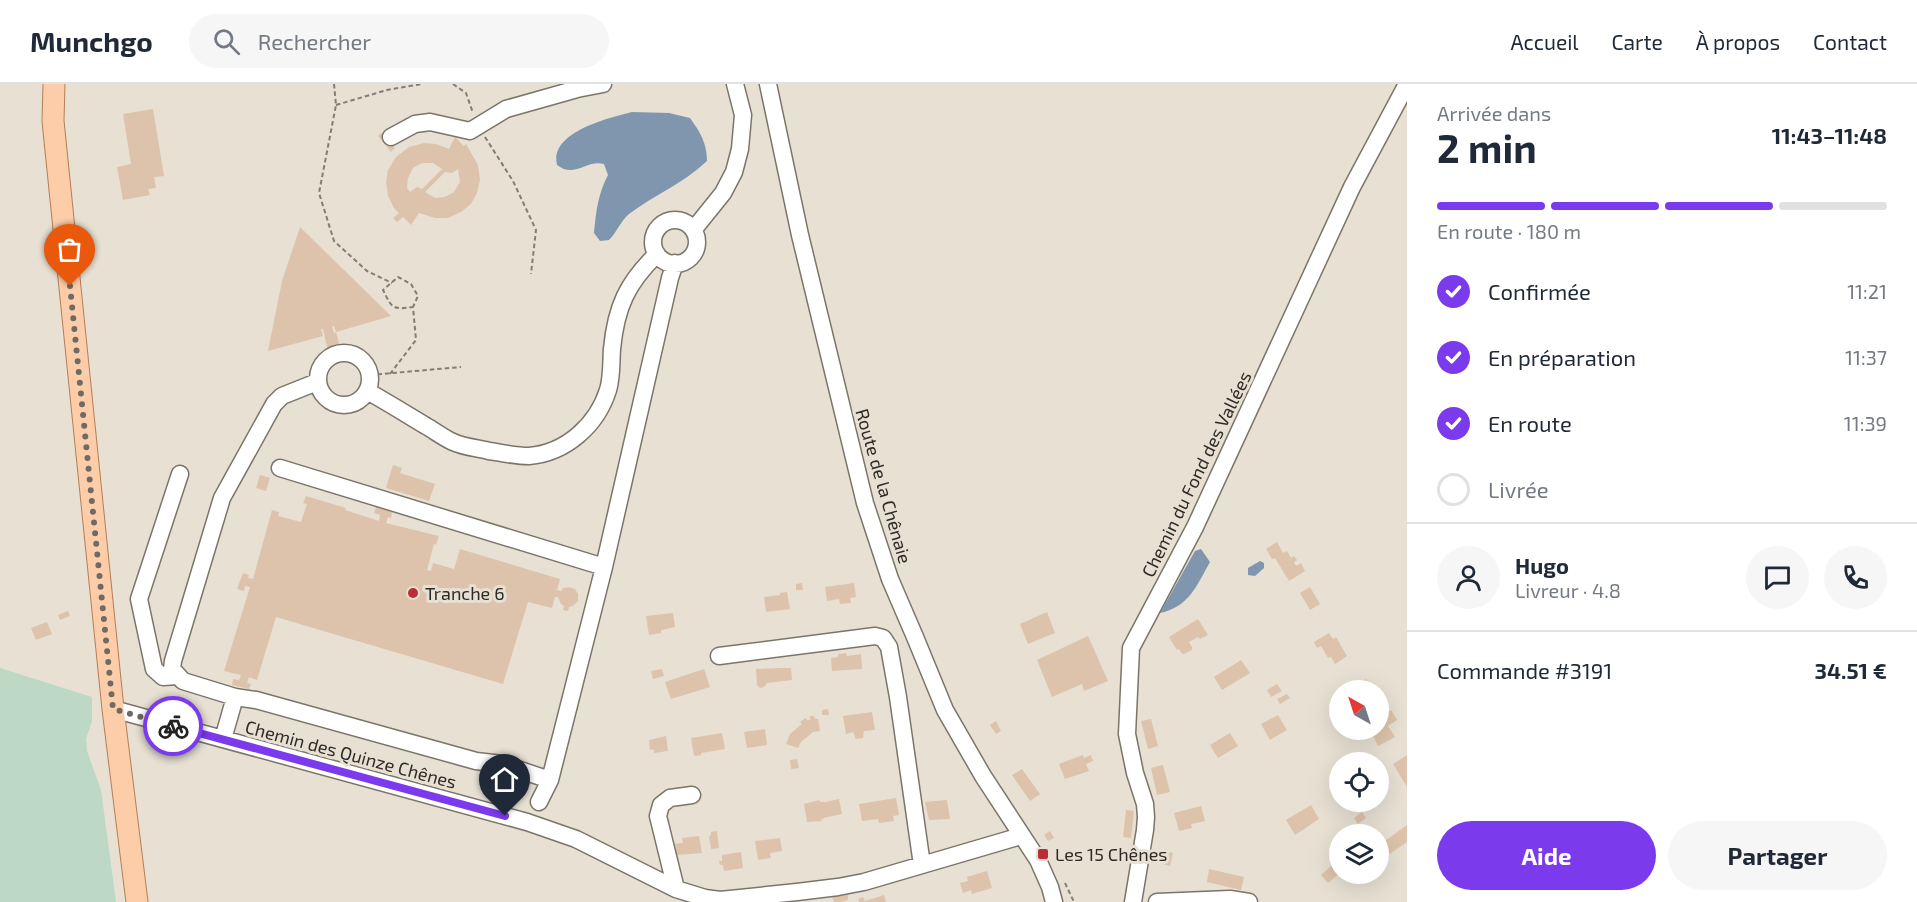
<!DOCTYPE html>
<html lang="fr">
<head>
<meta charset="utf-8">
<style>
	:root { --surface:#fff; --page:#f6f6f7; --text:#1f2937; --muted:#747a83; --line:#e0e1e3; --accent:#7c3aed }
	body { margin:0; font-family:"Exo 2",sans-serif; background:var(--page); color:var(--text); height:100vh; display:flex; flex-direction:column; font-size:22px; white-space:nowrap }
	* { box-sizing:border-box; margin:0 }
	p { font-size:20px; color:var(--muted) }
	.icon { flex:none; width:33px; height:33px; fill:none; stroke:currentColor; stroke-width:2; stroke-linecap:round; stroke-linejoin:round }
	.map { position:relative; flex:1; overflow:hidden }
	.sheet { display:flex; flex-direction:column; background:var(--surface); width:510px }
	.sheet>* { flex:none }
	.needle { width:39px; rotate:321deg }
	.fabs { position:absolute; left:1329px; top:596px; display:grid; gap:12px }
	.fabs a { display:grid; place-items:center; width:60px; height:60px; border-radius:50%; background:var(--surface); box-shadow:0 6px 24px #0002; font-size:30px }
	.pin { position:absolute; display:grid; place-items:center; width:51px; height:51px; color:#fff; margin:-62px -26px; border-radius:50% 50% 50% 0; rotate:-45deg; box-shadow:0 0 6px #0007 }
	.pin .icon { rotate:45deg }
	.courier { position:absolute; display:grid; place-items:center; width:60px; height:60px; margin:-30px; border:4px solid #7c3aed; border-radius:50%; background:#fff; color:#222; box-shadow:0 2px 8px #0007 }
	.overview em { font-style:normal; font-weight:700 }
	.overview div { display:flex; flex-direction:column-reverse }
	.overview { display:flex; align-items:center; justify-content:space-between; height:102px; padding:0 30px }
	h1 { font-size:39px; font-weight:700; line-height:45px }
	.bar { display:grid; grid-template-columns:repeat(4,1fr); gap:9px 6px; align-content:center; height:72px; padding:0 30px }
	.bar i { height:8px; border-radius:4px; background:var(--line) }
	.bar .selected { background:var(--accent) }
	.bar p { grid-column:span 4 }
	.line { display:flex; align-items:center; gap:15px; padding:0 30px; border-top:2px solid var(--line) }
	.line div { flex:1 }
	.round { display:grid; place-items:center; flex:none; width:63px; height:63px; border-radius:32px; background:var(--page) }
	ol { padding:0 30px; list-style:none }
	li { display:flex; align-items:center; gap:18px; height:66px }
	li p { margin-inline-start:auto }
	li .icon { padding:6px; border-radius:50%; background:var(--accent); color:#fff; stroke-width:4 }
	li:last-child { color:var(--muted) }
	li i { width:33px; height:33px; border:3px solid var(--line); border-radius:50% }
	.cta { display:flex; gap:12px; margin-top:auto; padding:12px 30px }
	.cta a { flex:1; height:69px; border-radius:36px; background:var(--accent); color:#fff; font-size:24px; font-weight:700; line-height:69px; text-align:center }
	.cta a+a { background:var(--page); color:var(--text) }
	header { display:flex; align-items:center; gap:36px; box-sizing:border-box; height:84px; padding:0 30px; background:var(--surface); border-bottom:2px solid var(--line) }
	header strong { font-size:28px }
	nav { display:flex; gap:33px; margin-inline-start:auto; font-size:21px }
	.search { width:420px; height:54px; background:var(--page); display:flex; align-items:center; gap:15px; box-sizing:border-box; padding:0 21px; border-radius:33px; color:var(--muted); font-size:22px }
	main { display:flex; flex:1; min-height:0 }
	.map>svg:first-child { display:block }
	.green { fill:#bdd8c5 }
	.water { fill:#7f96ae }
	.building { fill:#ddc3ab; fill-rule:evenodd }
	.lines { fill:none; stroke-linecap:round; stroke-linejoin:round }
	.minor-casing { stroke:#7b7569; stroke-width:19 }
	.major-casing { stroke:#b47e55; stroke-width:23 }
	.path { stroke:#827d75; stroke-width:2; stroke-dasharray:4.5 3; stroke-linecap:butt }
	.minor { stroke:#fff; stroke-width:16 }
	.major { stroke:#fdcda9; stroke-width:21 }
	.done { stroke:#6f6a63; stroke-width:6; stroke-dasharray:0 10.8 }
	.route { stroke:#7c3aed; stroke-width:8 }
	.poi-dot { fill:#bc2c36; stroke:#e7e0d3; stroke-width:2 }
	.labels { text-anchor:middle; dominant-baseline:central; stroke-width:6; stroke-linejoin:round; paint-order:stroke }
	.street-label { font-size:18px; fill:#2e2b26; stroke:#e7e0d3 }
	.poi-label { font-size:18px; fill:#2e2b26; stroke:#e7e0d3; text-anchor:start }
</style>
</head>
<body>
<header>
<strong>Munchgo</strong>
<div class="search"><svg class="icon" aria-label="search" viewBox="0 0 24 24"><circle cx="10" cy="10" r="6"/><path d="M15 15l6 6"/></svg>Rechercher</div>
<nav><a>Accueil</a><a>Carte</a><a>À propos</a><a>Contact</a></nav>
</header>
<main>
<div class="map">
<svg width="1407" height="818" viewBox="0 0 1407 818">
	<rect width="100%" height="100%" fill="#e7e0d3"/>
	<path class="green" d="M0,584l92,29v24l-6,18 1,12 14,39 15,112h-116z"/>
	<path class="water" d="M632,28l37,1 21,5c10,14 17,25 17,43 -23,22 -53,34 -78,53 -9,8 -12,18 -20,26l-9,1 -6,-8c2,-22 4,-39 14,-58l-4,-11c-18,-5 -29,15 -47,1 -8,-33 52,-47 75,-53z
		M1201,465l9,13c-13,23 -21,45 -50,51l35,-62z
		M1260,477l4,2v5l-9,8 -7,-1v-7z"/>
	<path class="building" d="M153,25l11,67 -10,1 2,11 -8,1 2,6 -27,5 -6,-33 14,-3 -8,-50z
		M381,49l14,15 -4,4 -13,-16z
		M455,53l9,9 2,-2 12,21 2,15 -3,13 -6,11 -10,8 -13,6h-13l-16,-5 -8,12 -8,-8 -6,5 -4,-4 6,-5 -5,-5 -6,-12 -2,-14 2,-12 8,-13 13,-10 15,-4 12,1 13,5zM422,79h11l9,6 -20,20 -5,-2 -7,5 -3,-4 1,-10 5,-10zM458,85l2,13 -6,10 -9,5 -10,1 -10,-6 20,-20 7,1z
		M300,143l91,89 -55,16 -2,-6 -2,1 2,6 2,-1 4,15 -12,4 -5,-22h-2l2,7 -55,15 14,-70z
		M393,381l9,3 -2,5 35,11 -6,17 -43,-13z
		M260,391l10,3 -4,13 -10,-3z
		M306,412l40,12 -1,2 34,11 1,-6 -6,-2 2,-6 16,5 -1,6 -3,-1 -2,6 53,13 -3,9 -2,-1 -7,26 4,1 2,-8 21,6 6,-20 100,30 -3,11 4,1 2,-3 6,-1 6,2 3,5v7l-5,5 -4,1 -1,4 -5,-1 1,-4 -3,-2 -3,-7h-3l-3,11 -24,-6 -25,82 -227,-67 -19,63 -8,-3 -2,6 4,1 -2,5 -17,-4 1,-6 6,1 2,-5 -17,-4 26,-84 -5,-1 -1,5 -7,-2 6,-16 6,2 -1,3 5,1 19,-69 7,2 -1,4 23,6 6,-18 -4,-1z
		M1277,458l6,11 4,-2 4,7 3,-2 3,4 -3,2 2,4 5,-3 4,8 -16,10 -14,-23 -3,1 -6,-10z
		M802,499l1,7h-7v-6z
		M854,499l2,14 -6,1 1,5 -11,1 -1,-5 -12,2 -2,-14z
		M1310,503l10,17 -10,6 -10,-17z
		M787,508l3,17 -24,3 -2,-15 16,-2v-2z
		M68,527l2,5 -10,4 -2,-5z
		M1047,528l8,21 -27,11 -8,-20z
		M673,529l2,14 -14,3v3l-12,2 -3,-19z
		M1198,535l10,16 -8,4 -2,-2 -9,5 3,5v3l-8,4h-2l-3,-5 -2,1 -8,-13z
		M47,538l5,12 -16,6 -5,-12z
		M1329,549l4,6 3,-2 11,19 -12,8 -4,-7 -3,1 -7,-12 -4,2 -3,-6z
		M1088,552l20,45 -24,10 -2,-7 -30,13 -15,-37z
		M846,569l1,3 14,-2 1,15 -30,2 -1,-13 7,-1v-3z
		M1241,576l9,13 -28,17 -8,-13z
		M780,584h11l1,12 -25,3 -3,4 -4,1 -3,-3 -1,-16z
		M662,585l2,7 -11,3 -2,-8z
		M704,585l6,18 -39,12 -6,-17z
		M1366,595l6,11h-17l-3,-4z
		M1277,600l5,7 -11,6 -4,-7z
		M1287,610l3,4 -10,6 -3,-5z
		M828,625l1,6h-7v-5z
		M1391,626l6,10 -9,6 7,11 -17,9 -8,-17h8v-11z
		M872,628l3,18 -11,1 -1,7 -7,1 -3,-7 -7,2 -3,-18z
		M1278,631l9,15 -17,10 -9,-16z
		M810,632h4l1,3h3l2,12 -7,1 -12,10 -3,6 -12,-4 4,-10 12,-10 -2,-2 6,-4 1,2h3z
		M1151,635l7,27 -10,3 -7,-28z
		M996,637l5,10 -5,3 -6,-9z
		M765,645l2,16 -20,3 -3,-16z
		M722,649l3,16 -24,4v2l-7,1 -3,-18z
		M1230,649l8,13 -20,12 -8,-13z
		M666,652l2,15 -14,2v-4l-4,1 -1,-10z
		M1083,671l1,3 7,-3 2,6 -7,3 3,7 -24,8 -6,-15z
		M1407,671v32l-14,-23z
		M797,675l2,9 -8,1 -1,-9z
		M1163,681l7,27 -13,3 -6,-27z
		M1022,685l18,25 -10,7 -18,-26z
		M896,714l3,17 -6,1 1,5 -15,2 -1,-4 -16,2 -3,-17z
		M839,715l3,15 -14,3 -7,2 1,2 -15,1 -3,-18 15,-4 1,2h6z
		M947,716l3,19 -21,1 -4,-18z
		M1311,721l8,14 -24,16 -9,-15z
		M1201,722l4,15 -14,3 1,4 -13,3 -5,-18z
		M1126,726l8,1 -3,27 -8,-1z
		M1362,728l4,6 -8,6 -4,-6z
		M1407,741v17l-19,13 -7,-11z
		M717,747l2,17 -8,1 -2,-13 2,-1v-3z
		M1050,747l4,7 -6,3 -4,-6z
		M699,752l3,17 -25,2 -2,-11 8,-1 -1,-5z
		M780,754l2,13 -12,2 1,5 -13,2 -3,-19z
		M1166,767l7,2 -3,13 -7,-2z
		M741,768l2,16 -19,3 -1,-6h-3l-1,-4h3v-6z
		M1340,774v15l-12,10 -7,-8z
		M1209,785l35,8 -3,13 -34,-8z
		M987,787l5,17 -20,6 -1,-4 -8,3 -3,-10 8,-2 -1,-4z
		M848,811v5l-8,2h-6l-2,-6z
		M884,811l2,7h-27l-1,-3 5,-2 2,4z"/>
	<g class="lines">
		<defs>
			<path id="minor" d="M768,0l32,151 65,268 25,76 25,58 30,73 38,66 55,84 12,27 4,15
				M391,53l24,-13 15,-2 40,9 36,-22 71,-20 26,-5
				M653 158a22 22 0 1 1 44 0a22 22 0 1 1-44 0Z
				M694,145l29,-36 11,-21 6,-23 3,-34 -8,-31
				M318 295a26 26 0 1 1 52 0a26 26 0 1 1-52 0Z
				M317,298l-35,14 -8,8 -52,94 -49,163 -1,8 11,12 52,16 21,3 220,61 26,3 48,16
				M367,307c20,11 39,23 59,35 9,5 18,12 27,16 11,5 24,6 36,9 13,2 27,5 40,5 37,-3 68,-31 79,-66 4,-13 3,-27 4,-41 4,-42 15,-66 45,-95
				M280,384l324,99
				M719,572l156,-20 8,2 6,9 9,50 24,168
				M178,592l-15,1 -9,-8 -15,-70 41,-125
				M113,625l414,113 49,17 100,50 29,9 15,2 77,-8 41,-5 26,-5 150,-44 6,-5
				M223,655l12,-42
				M539,718l11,-22 54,-213 66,-289 5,-15
				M676,805l-18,-73 3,-11 9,-7 22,-3
				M1133,818l12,-72 1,-13 -1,-13 -10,-31 -8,-39 4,-86 64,-121 157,-340 55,-103
				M1157,818l73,-3 19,3"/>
			<path id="major" d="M54,0l-1,37 60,588 24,193"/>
		</defs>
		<use href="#minor" class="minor-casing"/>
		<use href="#major" class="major-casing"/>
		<path class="path" d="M334,0l2,21 -17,88 15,48 33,30 25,12
			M453,0l13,9 7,20
			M336,21l51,-15 35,-6
			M485,53l28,44 23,49 -5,44
			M390,290l26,-34 -3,-33 5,-11 -7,-12 -13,-7 -15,13c9,18 9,20 30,17
			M370,291l91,-8
			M1065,799l9,19"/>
		<use href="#minor" class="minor"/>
		<use href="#major" class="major"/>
	</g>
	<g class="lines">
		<path class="done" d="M70,202l43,423 60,17"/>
		<path class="route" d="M173,642l332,90"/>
	</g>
	<g class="poi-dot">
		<circle cx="413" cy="509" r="6"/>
		<rect x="1037" y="764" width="12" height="12" rx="3"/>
	</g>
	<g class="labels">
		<g class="street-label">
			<text transform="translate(1196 390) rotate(-64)">Chemin du Fond des Vallées</text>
			<text transform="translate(884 402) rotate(74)">Route de la Chênaie</text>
			<text transform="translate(351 670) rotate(15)">Chemin des Quinze Chênes</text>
		</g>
		<g class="poi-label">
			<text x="425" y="509">Tranche 6</text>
			<text x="1055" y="770">Les 15 Chênes</text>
		</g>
	</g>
</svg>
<div class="fabs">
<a><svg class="needle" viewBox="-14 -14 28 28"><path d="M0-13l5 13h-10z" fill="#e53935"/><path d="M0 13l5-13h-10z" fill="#747a83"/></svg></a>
<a><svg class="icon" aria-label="locate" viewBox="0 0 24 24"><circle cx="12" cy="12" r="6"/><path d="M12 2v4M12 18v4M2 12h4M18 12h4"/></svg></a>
<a><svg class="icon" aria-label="layers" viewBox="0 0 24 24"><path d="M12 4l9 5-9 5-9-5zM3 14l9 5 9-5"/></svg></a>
</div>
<div class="pin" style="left:70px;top:202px;background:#ea580c"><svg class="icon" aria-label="bag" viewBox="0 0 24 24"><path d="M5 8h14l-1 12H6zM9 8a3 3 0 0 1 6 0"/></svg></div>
<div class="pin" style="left:505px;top:732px;background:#1f2937"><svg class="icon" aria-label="home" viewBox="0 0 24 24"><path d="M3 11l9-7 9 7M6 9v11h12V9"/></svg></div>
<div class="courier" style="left:173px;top:642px"><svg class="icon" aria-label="bike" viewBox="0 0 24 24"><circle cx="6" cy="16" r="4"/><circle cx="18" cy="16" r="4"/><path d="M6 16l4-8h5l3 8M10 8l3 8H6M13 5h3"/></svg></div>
</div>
<section class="sheet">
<div class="overview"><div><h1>2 min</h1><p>Arrivée dans</p></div><em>11:43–11:48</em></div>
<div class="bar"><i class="selected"></i><i class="selected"></i><i class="selected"></i><i></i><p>En route · 180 m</p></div>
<ol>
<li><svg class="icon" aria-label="check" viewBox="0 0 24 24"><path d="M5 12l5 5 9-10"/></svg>Confirmée<p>11:21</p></li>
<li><svg class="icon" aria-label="check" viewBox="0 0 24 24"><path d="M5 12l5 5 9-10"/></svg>En préparation<p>11:37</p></li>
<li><svg class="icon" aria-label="check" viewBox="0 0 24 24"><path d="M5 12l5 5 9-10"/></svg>En route<p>11:39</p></li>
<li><i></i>Livrée</li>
</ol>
<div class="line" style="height:108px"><a class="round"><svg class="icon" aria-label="person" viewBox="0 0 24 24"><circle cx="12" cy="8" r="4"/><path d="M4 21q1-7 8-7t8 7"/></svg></a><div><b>Hugo</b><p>Livreur · 4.8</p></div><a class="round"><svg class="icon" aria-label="chat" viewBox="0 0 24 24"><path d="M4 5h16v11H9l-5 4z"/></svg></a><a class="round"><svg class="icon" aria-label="phone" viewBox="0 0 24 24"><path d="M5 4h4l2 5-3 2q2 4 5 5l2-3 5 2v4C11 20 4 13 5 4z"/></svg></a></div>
<div class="line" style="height:78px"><div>Commande #3191</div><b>34.51 €</b></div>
<div class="cta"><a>Aide</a><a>Partager</a></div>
</section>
</main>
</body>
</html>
